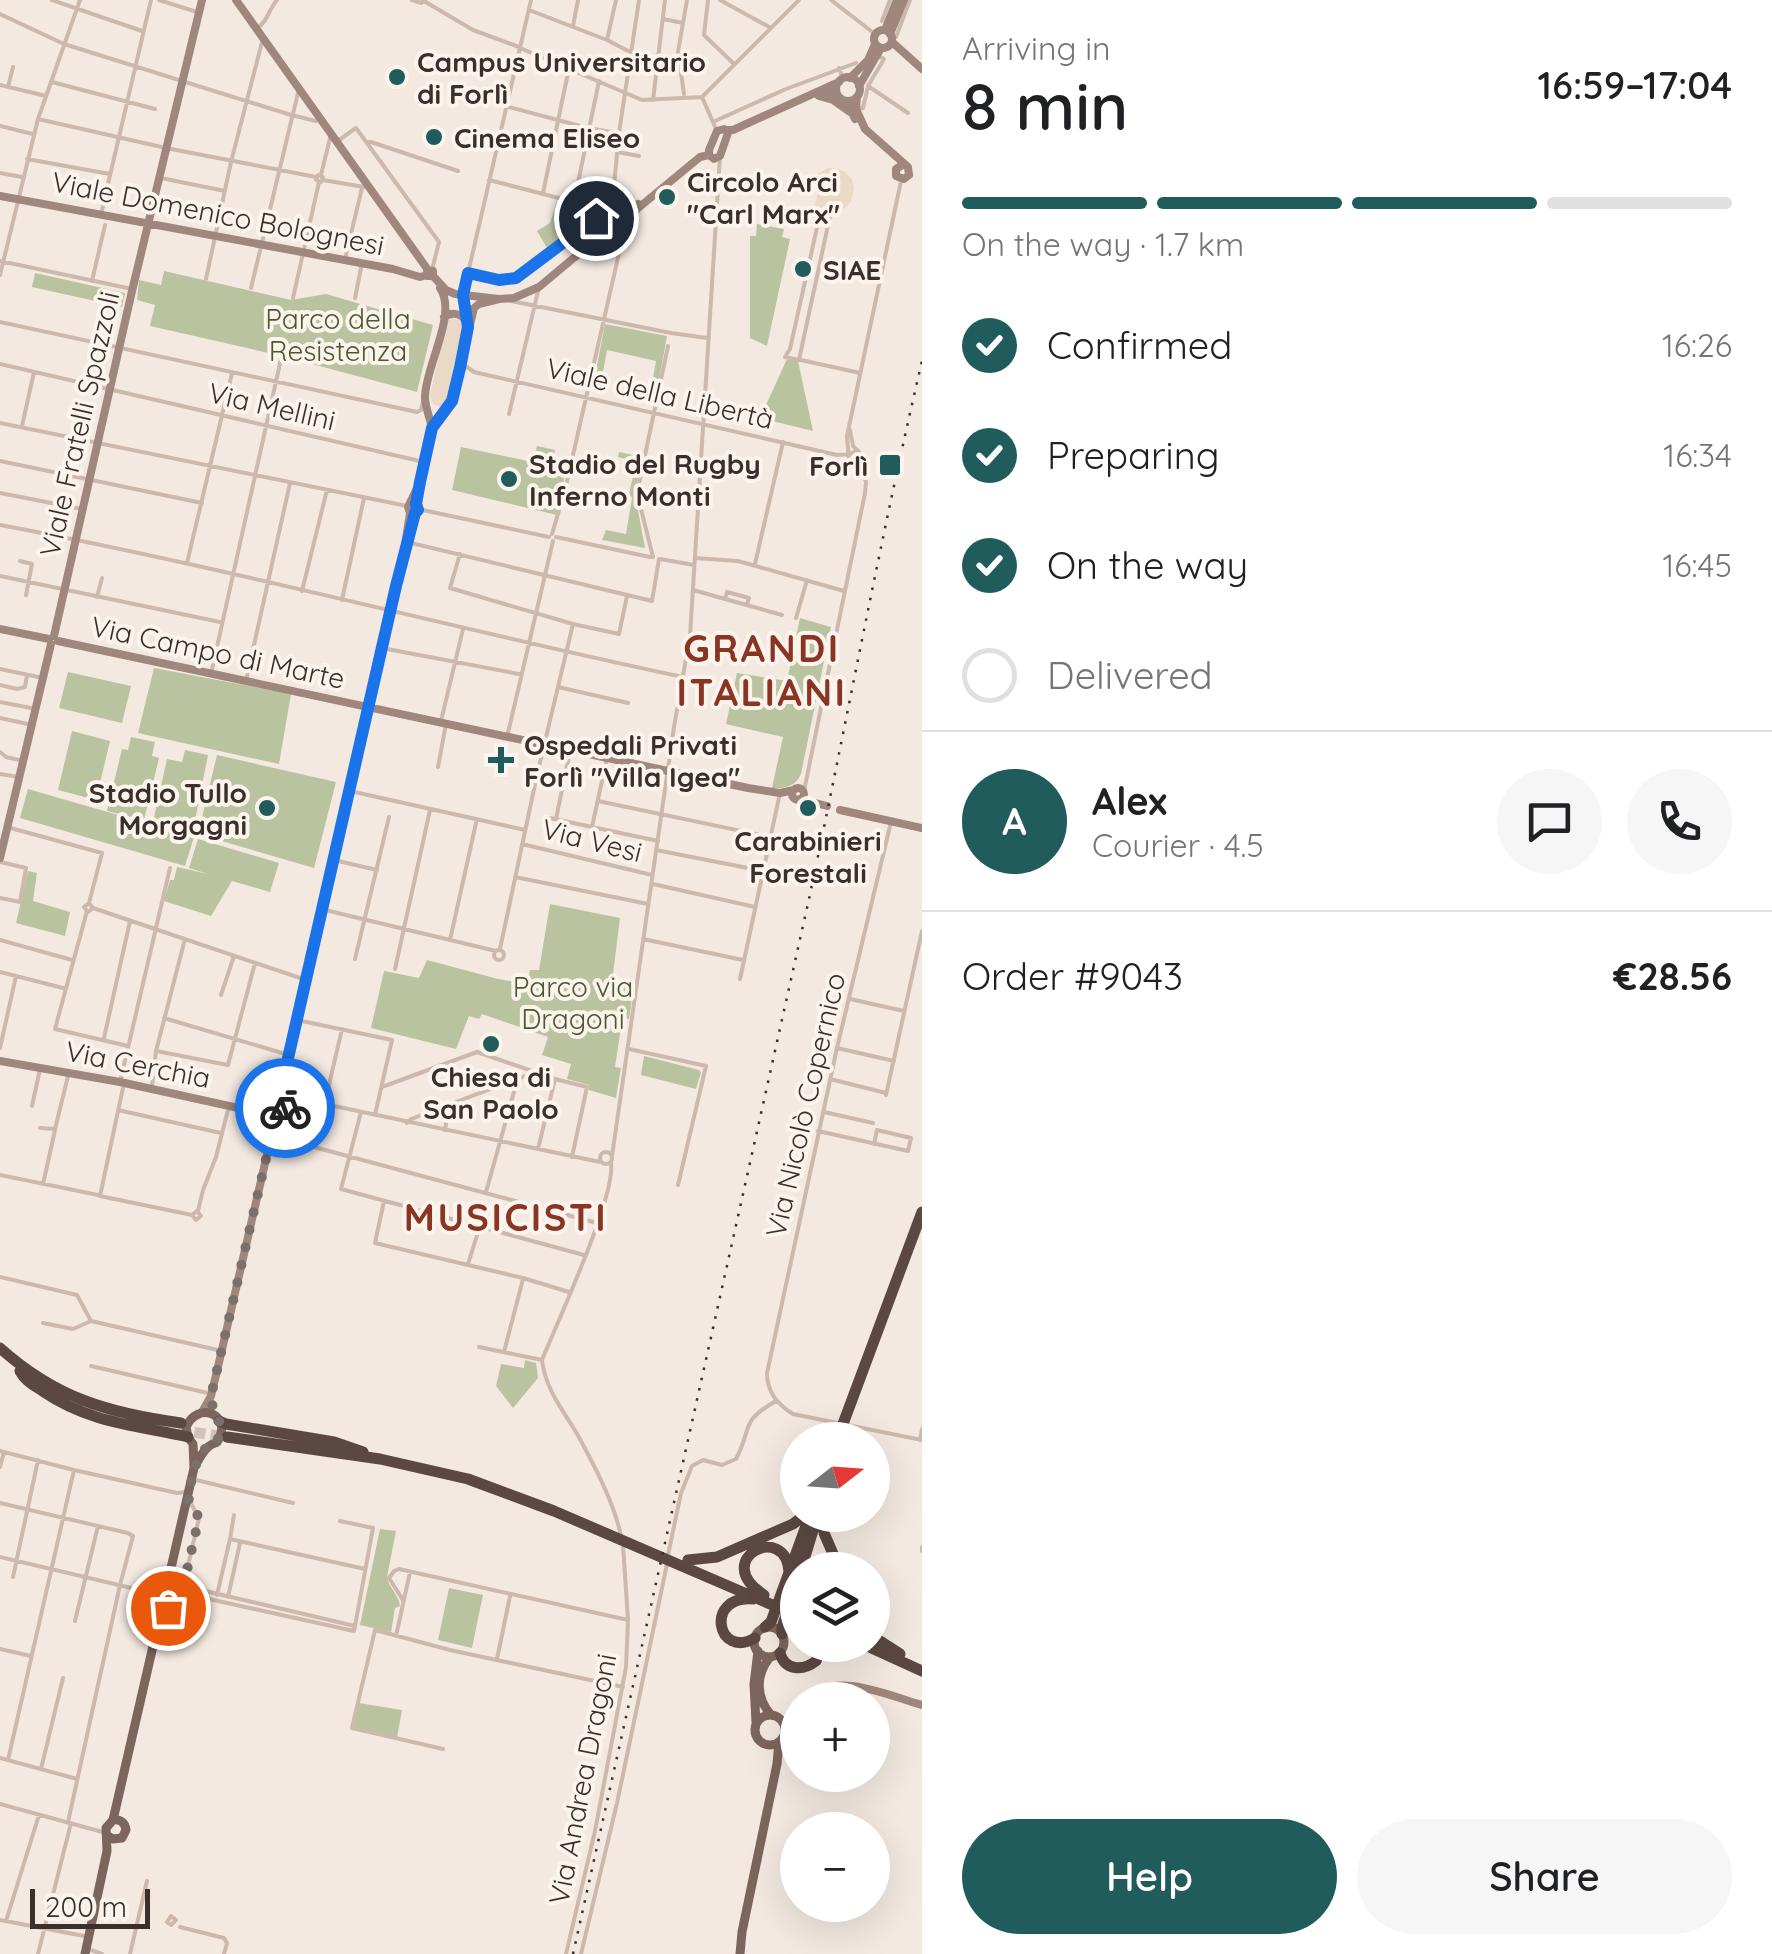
<!DOCTYPE html>
<html lang="en">
<head>
<meta charset="utf-8">
<style>
	:root { --surface:#fff; --page:#f6f6f6; --text:#202124; --muted:#757577; --line:#e0e0e0; --accent:#205c5c }
	body { margin:0; font-family:Quicksand,sans-serif; background:var(--page); color:var(--text); height:100vh; display:flex; flex-direction:column; font-size:38px; white-space:nowrap }
	* { box-sizing:border-box; margin:0 }
	p { font-size:32px; color:var(--muted) }
	.icon { flex:none; width:55px; height:55px; fill:none; stroke:currentColor; stroke-width:2; stroke-linecap:round; stroke-linejoin:round }
	.map { position:relative; flex:1; overflow:hidden }
	.side { display:flex; flex-direction:column; background:var(--surface); width:850px }
	.side>* { flex:none }
	.needle { width:65px; rotate:73deg }
	.fabs { position:absolute; left:780px; top:1422px; display:grid; gap:20px }
	.fabs a { display:grid; place-items:center; width:110px; height:110px; border-radius:50%; background:var(--surface); box-shadow:0 10px 40px #0002; font-size:50px }
	.scale { position:absolute; left:30px; bottom:25px; width:120px; box-sizing:border-box; padding-left:10px; border:5px solid #3a2f2b; border-top:0; font-size:28px; line-height:35px; white-space:nowrap; color:#3a2f2b; -webkit-text-stroke:8px #fbf4ed; paint-order:stroke }
	.pin { position:absolute; display:grid; place-items:center; width:85px; height:85px; color:#fff; margin:-42px; border:5px solid #fff; border-radius:50%; box-shadow:0 2px 10px #0007 }
	.courier { position:absolute; display:grid; place-items:center; width:100px; height:100px; margin:-50px; border:8px solid #1a73e8; border-radius:50%; background:#fff; color:#222; box-shadow:0 2px 12px #0007 }
	.head em { font-style:normal; font-weight:600 }
	.head div { display:flex; flex-direction:column-reverse }
	.head { display:flex; align-items:center; justify-content:space-between; height:170px; padding:0 40px }
	h1 { font-size:65px; font-weight:600; line-height:75px }
	.bar { display:grid; grid-template-columns:repeat(4,1fr); gap:15px 10px; align-content:center; height:120px; padding:0 40px }
	.bar i { height:12px; border-radius:8px; background:var(--line) }
	.bar .on { background:var(--accent) }
	.bar p { grid-column:span 4 }
	.line { display:flex; align-items:center; gap:25px; padding:0 40px; border-top:2px solid var(--line) }
	.line div { flex:1 }
	.round { display:grid; place-items:center; flex:none; width:105px; height:105px; border-radius:52px; background:var(--page) }
	ol { padding:0 40px; list-style:none }
	li { display:flex; align-items:center; gap:30px; height:110px }
	li p { margin-inline-start:auto }
	li .icon { padding:10px; border-radius:50%; background:var(--accent); color:#fff; stroke-width:4 }
	li:last-child { color:var(--muted) }
	li i { width:55px; height:55px; border:5px solid var(--line); border-radius:50% }
	.button { display:flex; gap:20px; margin-top:auto; padding:20px 40px }
	.button a { flex:1; height:115px; border-radius:60px; background:var(--accent); color:#fff; font-size:40px; font-weight:600; line-height:115px; text-align:center }
	.button a+a { background:var(--page); color:var(--text) }
	main { display:flex; flex:1; min-height:0 }
	.map>svg:first-child { display:block }
	.green { fill:#bac3a0 }
	.plaza { fill:#ebd9c8 }
	.lines { fill:none; stroke-linecap:round; stroke-linejoin:round }
	.highway-tunnel { stroke:#cec4bd; stroke-width:11; stroke-dasharray:11 5.5; stroke-linecap:butt }
	.street { stroke:#ccb8ac; stroke-width:4 }
	.secondary { stroke:#a0877d; stroke-width:8 }
	.primary { stroke:#7c655c; stroke-width:9 }
	.highway { stroke:#5b4842; stroke-width:11 }
	.rail { stroke:#3a2f2b; stroke-width:2.5; stroke-dasharray:2.5 8; stroke-linecap:butt }
	.done { stroke:#7b706b; stroke-width:10; stroke-dasharray:0 18 }
	.route { stroke:#1a73e8; stroke-width:12 }
	.poi-dot { fill:#205c5c; stroke:#fbf4ed; stroke-width:4 }
	.labels { text-anchor:middle; dominant-baseline:central; stroke-width:8; stroke-linejoin:round; paint-order:stroke }
	.poi-label { font-size:28px; font-weight:bold; fill:#3a2f2b; stroke:#fbf4ed; text-anchor:start }
	.street-label { font-size:28px; fill:#3a2f2b; stroke:#fbf4ed }
	.park-label { font-size:28px; fill:#4c592e; stroke:#fbf4ed }
	.district-label { font-size:38px; font-weight:bold; letter-spacing:2.5px; fill:#8a3523; stroke:#fbf4ed }
</style>
</head>
<body>
<main>
<div class="map">
<svg width="922" height="1954" viewBox="0 0 922 1954">
	<rect width="100%" height="100%" fill="#f3e9e1"/>
	<path class="green" d="M557,201l27,7 3,4v6l-40,30 -10,-17 13,-8z
		M757,224l27,5 -2,8 8,2 -23,107 -17,-8v-102h6z
		M164,271l127,29 35,-6 107,31 -16,67 -135,-36 -132,-30 5,-21 -18,-5 2,-20 22,5z
		M35,273l90,20 -3,14 -90,-20z
		M605,324l62,12 -11,60 -6,-1 6,-34 -49,-11 -6,32 -7,-1z
		M787,359l11,2 15,70 -53,-13z
		M537,446l18,4 -3,16 14,3 -9,46 -105,-25 9,-43 72,15z
		M619,452l23,5 -7,37 10,54 -43,-8 4,-10 20,4 6,-36 -3,-4 7,-32 -18,-5z
		M800,618l31,9 -30,147c-5,12 -16,15 -29,14l11,-51 -57,-13 11,-51 50,8z
		M154,668l137,26 -12,70 -141,-31z
		M68,672l63,14 -9,37 -63,-15z
		M72,731l38,10 -14,59 -38,-10z
		M131,737l24,5 -3,14 7,2 -15,62 -37,-9 15,-62 6,1z
		M185,750l23,5 -15,76 -40,-9 14,-63 15,3z
		M217,755l119,27 -22,86 -116,-34z
		M28,789l166,48 -9,29 -165,-48z
		M198,839l81,24 -9,29 -38,-11 -21,35 -47,-15 6,-21h4l3,-13 31,7 -19,-6z
		M28,871l9,2 -4,28 37,11 -5,24 -49,-13z
		M550,904l70,14 -8,64 22,3 -5,34 -6,-1 -1,3 -7,46 6,1 -5,30 -27,-8v-5l-22,-6 4,-15 -29,-9 6,-18 -66,-23 -3,5 -10,-3 -13,33 -85,-21 13,-57 35,7 8,-18 71,19 29,5 3,-14h9z
		M644,1056l55,14 2,3 -5,16 -55,-14z
		M525,1360l11,3 2,15 -25,30 -17,-22 5,-22 23,4z
		M380,1529l16,2 -9,46c2,11 12,18 13,29l-5,2 -4,24 -31,-7z
		M449,1588l34,7 -11,53 -34,-8z
		M359,1703l43,7 -5,28 -43,-11z"/>
	<path class="plaza" d="M828,168l10,1 7,3 7,7 2,9 -3,14 -6,6 -9,4 -13,-1 -8,-6 5,-22 -8,-3 5,-6z
		M451,318l10,3 3,6 -16,74 -8,6 -7,-3 -3,-8 16,-74z"/>
	<g class="lines">
		<path class="highway-tunnel" d="M178,1430l49,7"/>
		<path class="street" d="M52,0l90,31
			M159,0l38,12
			M412,0l9,3 3,-3
			M708,0l-4,35 29,28
			M720,0l51,28
			M831,0l44,34
			M424,1l49,29 46,17
			M529,10l78,30 23,12
			M0,14l64,30 227,71 25,6
			M663,19l20,4
			M882,21l8,-21
			M573,26l5,-26
			M257,28c10,-5 12,-19 20,-28
			M896,37l14,-37
			M607,40l9,-40
			M520,48l122,52 60,-3
			M839,68l4,11
			M52,82l103,27
			M0,85l46,11
			M868,86l40,27
			M8,87l5,-20
			M684,94l-6,-42 9,-52
			M702,97l97,-97
			M702,97l14,32
			M653,100l12,-100
			M505,106l83,22 29,5
			M856,109l7,-1 5,-22 16,-27 -7,-4
			M38,119l128,29 150,29
			M715,121l71,-32 70,-26
			M0,126l33,8
			M339,140l17,-12 83,114 -7,28
			M367,142h4l87,29
			M617,152l22,4
			M27,159l83,15
			M0,173l22,4
			M318,175l5,2 -2,5 -5,-2z
			M321,175l10,-41
			M161,178l64,13
			M323,180l41,7
			M489,180l85,22 29,13
			M543,193l26,-125
			M574,202l25,-121
			M612,207l7,-74 20,-133
			M596,210l9,-2 6,-10
			M101,214l50,-214
			M820,214l10,2 -31,144 -14,-3 5,-8z
			M589,223l7,-5h7
			M345,259l17,-71
			M0,261l132,28
			M468,273l31,7 17,-2 73,-55 2,-11 -5,-5
			M0,275l38,-156 42,-119
			M206,279l25,-117 31,-120
			M92,281l13,-56
			M251,288l47,-195
			M463,295l68,-295
			M293,298l26,-116
			M355,298l7,-35
			M511,301l160,32 36,5
			M0,322l417,90 4,-2 2,-9
			M801,360l59,13
			M0,364l424,98
			M464,365l10,7 363,83 13,-1 6,-3
			M509,414l30,-127
			M0,423l407,83
			M22,426l12,-54
			M850,430l3,16 11,11v5l-4,4
			M0,461l202,42
			M860,466h-8l-3,-5 -2,-25 54,-255
			M0,493l82,16
			M418,509l131,28
			M0,525c229,43 455,104 683,152
			M552,534l13,-44 60,-263
			M556,537l94,20
			M407,542l245,59 7,-42
			M460,554l-10,34 123,36 46,10 8,-38
			M653,557l-16,-64 31,-147
			M695,558l43,3 106,30
			M660,559l34,6
			M20,561l12,3 -6,31
			M187,563l45,-190
			M755,564l28,-122
			M0,576l220,46
			M693,590l89,25
			M302,591l25,-101
			M97,597l5,-19
			M725,599l2,-7 22,6 -2,6
			M342,600l22,-102
			M796,618l11,-38
			M382,648l137,26
			M0,669l43,9
			M211,674l70,-315
			M246,681l44,-198
			M0,685l17,4 8,-2 2,-12
			M558,687l70,16
			M0,702l36,7
			M0,718l32,7
			M441,721l22,-92
			M507,737l46,-196
			M0,752l6,5 17,4
			M438,767l8,-43
			M0,774l19,3
			M350,791l175,39
			M804,791l61,-298 1,-11 -6,-16
			M598,801l172,36
			M550,818l108,23
			M556,819l14,-68
			M891,822l-54,226 -70,325c0,19 10,31 26,41l129,26
			M7,827l95,26 -13,50
			M592,827l15,-69
			M522,844l130,31
			M656,850l107,21
			M334,860l43,10
			M0,862l26,6 -6,34 -20,-4
			M515,877l133,27
			M653,884l102,23
			M89,903l4,5 -5,4 -4,-5z
			M93,908l213,72
			M325,910l171,41
			M87,911l-32,118 73,17
			M643,939l100,21
			M0,940l72,20
			M450,940l26,-117
			M500,949l37,-174 36,-151
			M494 955a5 5 0 1 1 10 0a5 5 0 1 1-10 0Z
			M355,959l34,-142
			M395,969l35,-159
			M0,972l63,16
			M740,979l40,-186
			M221,995l13,-39
			M850,999l54,12
			M164,1018l125,37
			M297,1020l95,20 -17,75
			M104,1038l26,-117
			M0,1048l16,-72
			M837,1048l57,13
			M629,1049l77,17 -28,119
			M156,1051l72,14 27,-102
			M830,1079l56,14
			M120,1082l50,-214
			M124,1083l-24,113 92,19
			M152,1086l4,-35 29,-112
			M382,1087l95,-35 78,27 32,8 -15,70
			M886,1095l36,-164
			M286,1099l29,3 285,60
			M325,1102l17,-73
			M32,1106l8,-37
			M118,1110l103,23
			M361,1112l-20,77 243,66
			M824,1112l49,11
			M407,1123l4,-4 122,-46
			M40,1128l15,1 14,-57
			M445,1130l4,-25
			M818,1131l90,20 3,-13 -34,-8 -3,14
			M273,1136l324,87
			M538,1149l17,-70
			M600 1158a6 6 0 1 1 12 0a6 6 0 1 1-12 0Z
			M612,1156l62,-429 16,-91 30,-480
			M611,1163c5,33 -54,160 -69,197 4,32 23,52 38,79 16,30 34,64 41,97
			M0,1175l98,20
			M43,1184l12,-54
			M486,1192l31,-111
			M384,1201l-9,42 148,35 46,14
			M197,1211l4,5 -5,4 -4,-5z
			M198,1211l5,-21 13,-33 13,-51
			M468,1264l12,-38
			M0,1277l77,18 14,26
			M43,1323l30,6 18,-8 131,30
			M479,1347l63,13
			M504,1352l19,-73
			M91,1366l121,28
			M920,1440l2,-11
			M0,1451l74,19 103,23 9,-1
			M0,1467l4,-15
			M192,1479l101,24
			M0,1503l128,30 5,3 -13,49 -52,237
			M340,1521l33,7 -18,98
			M230,1539l4,-24
			M922,1547v4
			M668,1555l13,-62 11,-27 11,-6 19,5 14,-6c17,-32 3,-37 40,-58
			M0,1557l161,38
			M13,1577l25,-117
			M184,1586l171,40
			M182,1593l172,38 1,-5
			M217,1595l13,-56 135,30
			M228,1597l12,-54
			M403,1600l-14,-22 5,-7 5,-2 229,51
			M75,1621l23,-95
			M160,1624l10,-5 8,-10 21,-91 -11,-20
			M396,1636l14,-64
			M0,1649l31,7
			M497,1659l13,-63
			M443,1749l-91,-21 23,-98 75,20 173,37
			M0,1758l77,21
			M8,1760l66,-290
			M41,1769l22,-91
			M0,1804l106,29
			M171,1916l5,4 -5,5 -4,-3z
			M0,1920l84,16
			M6,1921l33,-106
			M180,1927l44,11 3,5 -3,11
			M88,1949l14,5
			M38,1954l33,-131
			M130,1954l17,-73
			M566,1954l29,-123 31,-164 2,-47 -5,-75
			M581,1954l36,-151 50,-239"/>
		<path class="secondary" d="M236,0l192,270
			M874 39a9 9 0 1 1 18 0a9 9 0 1 1-18 0Z
			M885,30l12,-30
			M890,34l14,-34
			M892,42l30,27
			M836 89a12 12 0 1 1 24 0a12 12 0 1 1-24 0Z
			M850,78l18,-18 7,-16
			M859,86l22,-38
			M822,95l8,-3 10,6
			M819,96l14,4 17,12
			M857,97l-1,12 9,20 43,38 1,8
			M846,101l9,18
			M724,129l4,4 -8,23 -6,3 -5,-4v-5l8,-19z
			M726,130h7l106,-48
			M904,164l-8,5v7l8,3 5,-4
			M0,196l393,73 27,8 7,-2
			M603 219a12 12 0 1 1 24 0a12 12 0 1 1-24 0Z
			M623,210l15,-6
			M627,221l10,-12 63,-52 9,-2
			M433,276v-5l-6,-1 1,6h5l13,14 9,4 44,5 15,-1 25,-11 55,-46 11,-13
			M444,317c10,-7 22,-2 24,10
			M432,428c-2,-10 -7,-21 -7,-31 0,-30 33,-83 15,-109
			M412,523l6,-14 -2,-5 4,-22 12,-54 20,-27 22,-93 5,-4 20,-5
			M0,629l49,10
			M54,636l78,-345 70,-291
			M58,641l690,147 32,5 14,-3
			M792 794a6 6 0 1 1 12 0a6 6 0 1 1-12 0Z
			M800,799l27,7
			M840,810l82,18
			M0,858l51,-214
			M0,1061l120,21 146,32 6,4
			M272,1120l8,1 6,-17 1,-37 118,-522 5,-32 -2,-6 12,-25
			M202,1412l9,-16 6,-25 52,-225 3,-28 5,-18 9,-1
			M801,1700c35,-30 82,-6 121,5
			M785,1730l6,-18 7,-8"/>
		<path class="primary" d="M754 1642a15 15 0 1 1 30 0a15 15 0 1 1-30 0Z
			M770,1657c-15,18 -14,41 1,58
			M755 1730a15 15 0 1 1 30 0a15 15 0 1 1-30 0Z
			M756,1723l-2,-39 4,-33
			M113,1820l81,-352 -1,-24 -5,-7 -2,-10c12,-26 43,-13 34,9 -4,11 -4,4 -12,11 -6,5 -10,14 -14,21
			M85,1954l22,-103 -1,-23 7,-8c7,-1 12,2 13,10l-4,8 -9,1 -5,-3
			M740,1954l2,-22 35,-168 2,-22"/>
		<path class="highway" d="M0,1348c56,50 108,65 181,75
			M20,1371c6,11 14,14 24,21 46,31 91,33 144,45
			M219,1421l7,3 108,18 29,10
			M227,1437l153,22 88,20 86,32 244,105
			M837,1440l85,-228
			M823,1515l1,18 16,37
			M688,1560l29,-3 76,-33 12,-9
			M801,1570l16,-53
			M809,1570h16
			M764,1595c-55,-36 22,-74 25,-23
			M753,1599c-49,-4 -36,61 2,39
			M765,1627l6,-5 39,-107
			M782,1634v-7l16,-47
			M872,1636l28,18
			M865,1645l57,26
			M780,1653c5,18 23,18 36,8l6,-16"/>
		<path class="rail" d="M573,1954l236,-1055c38,-179 71,-359 113,-538"/>
	</g>
	<g class="lines">
		<path class="done" d="M168,1608l4,3 6,-2 21,-91 -11,-20 6,-30 6,-10 6,-11 10,-4 5,-11 -2,-11 -5,-6 -3,-19 58,-250 16,-38"/>
		<path class="route" d="M285,1108l1,-41 110,-481 19,-73 3,-3 -2,-6 4,-22 12,-54 20,-27 8,-33 8,-41 -5,-32 5,-22 31,7 17,-2 80,-60"/>
	</g>
	<g class="poi-dot">
		<circle cx="397" cy="77" r="10"/>
		<circle cx="434" cy="137" r="10"/>
		<circle cx="667" cy="197" r="10"/>
		<circle cx="803" cy="269" r="10"/>
		<rect x="878" y="453" width="24" height="24" rx="5"/>
		<circle cx="509" cy="479" r="10"/>
		<path d="M496 745h10v10h10v10h-10v10h-10v-10h-10v-10h10z"/>
		<circle cx="267" cy="808" r="10"/>
		<circle cx="808" cy="808" r="10"/>
		<circle cx="491" cy="1044" r="10"/>
	</g>
	<g class="labels">
		<g class="poi-label">
			<text x="417" y="61">Campus Universitario<tspan x="417" dy="32">di Forlì</tspan></text>
			<text x="454" y="137">Cinema Eliseo</text>
			<text x="687" y="181">Circolo Arci<tspan x="687" dy="32">"Carl Marx"</tspan></text>
			<text x="823" y="269">SIAE</text>
			<text x="529" y="463">Stadio del Rugby<tspan x="529" dy="32">Inferno Monti</tspan></text>
			<text x="868" y="465" text-anchor="end">Forlì</text>
			<text x="524" y="744">Ospedali Privati<tspan x="524" dy="32">Forlì "Villa Igea"</tspan></text>
			<text x="247" y="792" text-anchor="end">Stadio Tullo<tspan x="247" dy="32">Morgagni</tspan></text>
			<text x="808" y="840" text-anchor="middle">Carabinieri<tspan x="808" dy="32">Forestali</tspan></text>
			<text x="491" y="1076" text-anchor="middle">Chiesa di<tspan x="491" dy="32">San Paolo</tspan></text>
		</g>
		<g class="street-label">
			<text transform="translate(218 213) rotate(11)">Viale Domenico Bolognesi</text>
			<text transform="translate(660 393) rotate(13)">Viale della Libertà</text>
			<text transform="translate(272 406) rotate(13)">Via Mellini</text>
			<text transform="translate(79 424) rotate(-77)">Viale Fratelli Spazzoli</text>
			<text transform="translate(218 652) rotate(12)">Via Campo di Marte</text>
			<text transform="translate(592 840) rotate(14)">Via Vesi</text>
			<text transform="translate(138 1064) rotate(11)">Via Cerchia</text>
			<text transform="translate(805 1105) rotate(-77)">Via Nicolò Copernico</text>
			<text transform="translate(582 1779) rotate(-79)">Via Andrea Dragoni</text>
		</g>
		<g class="park-label">
			<text x="338" y="318">Parco della<tspan x="338" dy="32">Resistenza</tspan></text>
			<text x="573" y="986">Parco via<tspan x="573" dy="32">Dragoni</tspan></text>
		</g>
		<g class="district-label">
			<text x="762" y="648">GRANDI<tspan x="762" dy="44">ITALIANI</tspan></text>
			<text x="506" y="1217">MUSICISTI</text>
		</g>
	</g>
</svg>
<div class="fabs">
<a><svg class="needle" viewBox="-14 -14 28 28"><path d="M0-13l5 13h-10z" fill="#e53935"/><path d="M0 13l5-13h-10z" fill="#757577"/></svg></a>
<a><svg class="icon" aria-label="layers" viewBox="0 0 24 24"><path d="M12 4l9 5-9 5-9-5zM3 14l9 5 9-5"/></svg></a>
<a>+</a>
<a>−</a>
</div>
<div class="scale">200 m</div>
<div class="pin" style="left:168px;top:1608px;background:#ea580c"><svg class="icon" aria-label="bag" viewBox="0 0 24 24"><path d="M5 8h14l-1 12H6zM9 8a3 3 0 0 1 6 0"/></svg></div>
<div class="pin" style="left:596px;top:218px;background:#1f2937"><svg class="icon" aria-label="home" viewBox="0 0 24 24"><path d="M3 11l9-7 9 7M6 9v11h12V9"/></svg></div>
<div class="courier" style="left:285px;top:1108px"><svg class="icon" aria-label="bike" viewBox="0 0 24 24"><circle cx="6" cy="16" r="4"/><circle cx="18" cy="16" r="4"/><path d="M6 16l4-8h5l3 8M10 8l3 8H6M13 5h3"/></svg></div>
</div>
<section class="side">
<div class="head"><div><h1>8 min</h1><p>Arriving in</p></div><em>16:59–17:04</em></div>
<div class="bar"><i class="on"></i><i class="on"></i><i class="on"></i><i></i><p>On the way · 1.7 km</p></div>
<ol>
<li><svg class="icon" aria-label="check" viewBox="0 0 24 24"><path d="M5 12l5 5 9-10"/></svg>Confirmed<p>16:26</p></li>
<li><svg class="icon" aria-label="check" viewBox="0 0 24 24"><path d="M5 12l5 5 9-10"/></svg>Preparing<p>16:34</p></li>
<li><svg class="icon" aria-label="check" viewBox="0 0 24 24"><path d="M5 12l5 5 9-10"/></svg>On the way<p>16:45</p></li>
<li><i></i>Delivered</li>
</ol>
<div class="line" style="height:180px"><b class="round" style="background:var(--accent);color:#fff">A</b><div><b>Alex</b><p>Courier · 4.5</p></div><a class="round"><svg class="icon" aria-label="chat" viewBox="0 0 24 24"><path d="M4 5h16v11H9l-5 4z"/></svg></a><a class="round"><svg class="icon" aria-label="phone" viewBox="0 0 24 24"><path d="M5 4h4l2 5-3 2q2 4 5 5l2-3 5 2v4C11 20 4 13 5 4z"/></svg></a></div>
<div class="line" style="height:130px"><div>Order #9043</div><b>€28.56</b></div>
<div class="button"><a>Help</a><a>Share</a></div>
</section>
</main>
</body>
</html>
